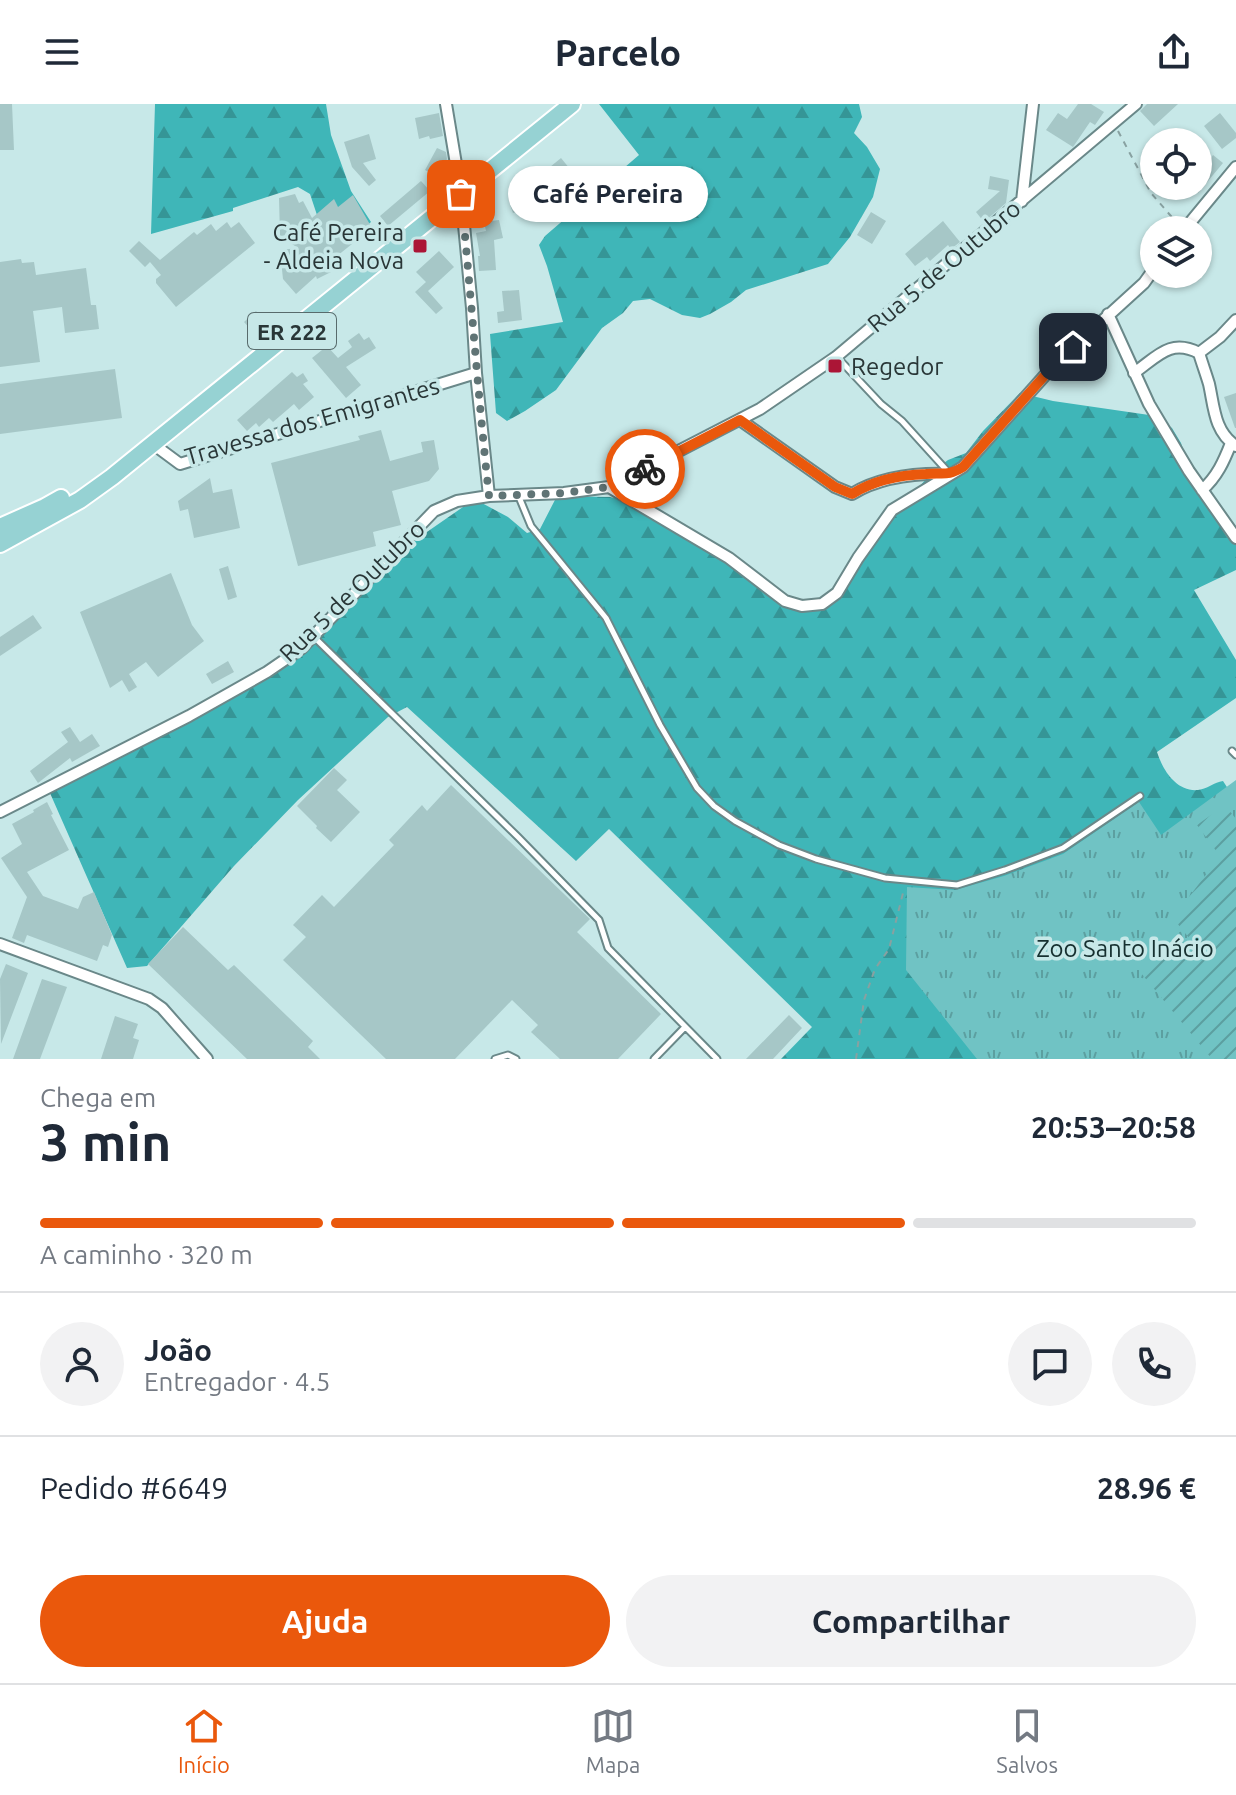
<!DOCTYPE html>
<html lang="pt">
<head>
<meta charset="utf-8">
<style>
	:root { --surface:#fff; --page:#f2f2f3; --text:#1f2937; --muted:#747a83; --line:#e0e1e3; --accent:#ea580c }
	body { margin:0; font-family:Ubuntu,sans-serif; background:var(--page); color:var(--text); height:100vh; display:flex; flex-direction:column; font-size:30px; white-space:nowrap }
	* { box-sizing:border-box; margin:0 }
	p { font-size:26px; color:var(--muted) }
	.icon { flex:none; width:44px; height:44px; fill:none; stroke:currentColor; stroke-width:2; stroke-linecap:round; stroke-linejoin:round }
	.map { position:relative; height:955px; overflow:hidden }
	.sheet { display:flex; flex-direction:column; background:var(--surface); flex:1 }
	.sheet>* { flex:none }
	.controls { position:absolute; left:1140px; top:24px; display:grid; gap:16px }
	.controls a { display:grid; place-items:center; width:72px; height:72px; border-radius:50%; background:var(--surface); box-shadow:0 2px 6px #0004; font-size:40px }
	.pin { position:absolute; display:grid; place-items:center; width:68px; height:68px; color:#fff; margin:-34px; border-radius:16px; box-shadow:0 4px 12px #0006 }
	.courier { position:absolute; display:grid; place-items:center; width:80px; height:80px; margin:-40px; border:6px solid #ea580c; border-radius:50%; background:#fff; color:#222; box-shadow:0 2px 10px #0007 }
	.bubble { position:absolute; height:56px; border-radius:28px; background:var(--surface); box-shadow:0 2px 6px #0004; font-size:26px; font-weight:600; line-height:56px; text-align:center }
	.overview em { font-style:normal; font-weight:600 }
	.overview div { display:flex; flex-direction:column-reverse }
	.overview { display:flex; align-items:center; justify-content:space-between; height:136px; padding:0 40px }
	h1 { font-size:52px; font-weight:600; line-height:60px }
	.bar { display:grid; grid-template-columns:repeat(4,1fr); gap:12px 8px; align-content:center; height:96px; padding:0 40px }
	.bar i { height:10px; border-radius:6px; background:var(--line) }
	.bar .active { background:var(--accent) }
	.bar p { grid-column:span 4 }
	.line { display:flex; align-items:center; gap:20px; padding:0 40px; border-top:2px solid var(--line) }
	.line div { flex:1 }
	.round { display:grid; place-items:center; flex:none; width:84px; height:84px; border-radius:42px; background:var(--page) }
	.action { display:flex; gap:16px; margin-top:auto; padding:16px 40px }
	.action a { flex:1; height:92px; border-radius:48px; background:var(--accent); color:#fff; font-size:32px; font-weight:600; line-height:92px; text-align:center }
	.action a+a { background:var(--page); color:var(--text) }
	header { display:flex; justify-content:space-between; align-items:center; height:104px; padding:0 40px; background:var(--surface); font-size:36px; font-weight:600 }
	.tab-bar { display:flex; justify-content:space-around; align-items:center; height:112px; border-top:2px solid var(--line); background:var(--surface); font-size:22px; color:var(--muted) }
	.tab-bar a { display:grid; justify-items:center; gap:4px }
	.tab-bar .active { color:var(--accent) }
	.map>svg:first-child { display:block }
	.forest { fill:url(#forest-firs) }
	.park { fill:url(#park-tufts) }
	.garden { fill:url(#garden-furrows) }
	.building { fill:#a6c7c7 }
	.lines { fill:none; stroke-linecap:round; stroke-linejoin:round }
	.service-casing { stroke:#6a8889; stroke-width:9 }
	.minor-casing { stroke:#6a8889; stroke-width:14 }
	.primary-casing { stroke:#fff; stroke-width:20 }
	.path { stroke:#88a1a1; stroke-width:2; stroke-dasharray:6 6; stroke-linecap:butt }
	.service { stroke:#fff; stroke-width:5 }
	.minor { stroke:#fff; stroke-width:10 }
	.primary { stroke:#96d2d3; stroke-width:16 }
	.done { stroke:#607475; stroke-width:8; stroke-dasharray:0 14.4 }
	.route { stroke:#ea580c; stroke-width:10 }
	.poi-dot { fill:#ab1536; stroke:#c7e8e8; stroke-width:3 }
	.labels { text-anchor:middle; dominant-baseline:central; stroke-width:7; stroke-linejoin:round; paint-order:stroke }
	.shield { fill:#c7e8e8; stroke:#586b6c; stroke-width:2 }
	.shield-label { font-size:22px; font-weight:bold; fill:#293637 }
	.poi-label { font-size:24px; fill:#293637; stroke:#c7e8e8; text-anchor:end }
	.street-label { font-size:24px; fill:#293637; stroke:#c7e8e8 }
	.park-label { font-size:24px; fill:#163030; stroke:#c7e8e8 }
</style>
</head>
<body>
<header><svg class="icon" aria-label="menu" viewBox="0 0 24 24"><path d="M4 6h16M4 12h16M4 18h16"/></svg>Parcelo<svg class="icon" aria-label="share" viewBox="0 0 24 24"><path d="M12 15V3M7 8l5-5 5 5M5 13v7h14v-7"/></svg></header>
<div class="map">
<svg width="1236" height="955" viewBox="0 0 1236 955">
	<defs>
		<pattern id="forest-firs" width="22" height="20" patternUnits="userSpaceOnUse" patternTransform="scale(2)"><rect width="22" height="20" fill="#3fb6b8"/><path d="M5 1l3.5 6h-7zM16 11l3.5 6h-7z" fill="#359596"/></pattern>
		<pattern id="park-tufts" width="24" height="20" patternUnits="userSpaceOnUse" patternTransform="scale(2)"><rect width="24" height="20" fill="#70c3c4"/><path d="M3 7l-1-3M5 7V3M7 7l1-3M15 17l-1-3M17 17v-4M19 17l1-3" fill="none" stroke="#5c9fa0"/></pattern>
		<pattern id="garden-furrows" width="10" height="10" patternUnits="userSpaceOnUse" patternTransform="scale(2)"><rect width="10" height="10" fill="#70c3c4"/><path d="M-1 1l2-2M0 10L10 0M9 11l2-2" fill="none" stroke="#5c9fa0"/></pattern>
	</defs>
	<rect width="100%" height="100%" fill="#c7e8e8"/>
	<path class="forest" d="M155,0h171l5,31 20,56 20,31 -40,35 -21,-63 -12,-7 -65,21v3l-82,23z
		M599,0h260l3,13 -8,16 13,14 13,22 -7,28 -23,40 -22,27 -82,26 -15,12 -21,12 -10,4 -18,-3 -32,-16 -17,2 -10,12 -21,15 -46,62 -31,21 -18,10 -11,-8 -6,-79 73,-12 -16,-56 -8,-21 6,-9 94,-81z
		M1020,289l33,8 103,15 16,12 9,15 6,18 49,78v31l-42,20 42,70v38l-79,54c6,19 20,40 41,38 10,-1 16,-8 25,-9l13,20 -13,258h-442l31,-32 -203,-198 -33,32 -169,-154 -19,10 -90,83 -64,66 -87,100 -20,2 -81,-184 85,-43 156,-85 59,-44 65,-69 52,-36 17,-5 28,15 19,16 13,-4 17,-33 53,1 37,8 117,77 21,13 21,8 26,-7 57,-74 43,-50 16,-12 18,-7 17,-22z"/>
	<path class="park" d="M1236,676v279h-259l-71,-89 1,-83 48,3 49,-14 59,-22 76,-52 22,33z"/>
	<path class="garden" d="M1225,701l11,14v240h-24l-71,-86 48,-35 -16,-20 47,-62 -23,-31z"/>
	<path class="building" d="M0,0h12l2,46h-14z
		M1078,0h13l13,8 -9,13 -5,-3 -17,25 -27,-17 12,-17 9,6z
		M1147,0h31l-24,22 -14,-15z
		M439,9l4,23 -13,3 -1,-3 -10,3 -4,-21z
		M1220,9l16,20v5l-14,11 -18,-23z
		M369,30l7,25 -13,4 13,17 -7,6 -17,-19 -8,-25z
		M437,44l9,4 1,7 -9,18 -13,-7z
		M1198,48l11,9 4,-6 10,8 -25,30z
		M561,54l13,16 -17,14 -13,-16z
		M990,72l19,4 -3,23 -22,19 -8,-10 24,-21 -12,-2z
		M531,73l9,26 -27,10 -5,-15z
		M421,77l9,10 -42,35 -8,-10z
		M295,90l4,9 4,-2 9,17 22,-19 4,8 15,-12 19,33 -45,36 4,8 -14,7 -1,-3 -20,18 -13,-15 -3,-29 18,-2 -18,-12 -1,-38z
		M871,108l15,9 -14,23 -15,-9z
		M499,116l4,18 -9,2 2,30 -17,1 -1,-15h2l-4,-23 10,-2 -2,-9z
		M943,117l17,21 -9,7 -3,-4 -18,16 -3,-4 -12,9 -10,-12z
		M227,118l4,6 8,-6 16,21 -79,64 -20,-24v-4l5,-4 -11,-13 -5,5 -16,-16 10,-10 21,19 34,-28 3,3 14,-11 5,7z
		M439,147l15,16 -26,24 15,17 -7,6 -21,-22 11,-10 -10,-10z
		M21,155l1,4 12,-1 2,13 50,-7 5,37h5l3,24 -34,4 -3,-26 -29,4 7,51 -40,5v-105z
		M519,186l3,30 -24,3 -1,-11 7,-1 -2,-20z
		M256,207l9,10 -12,11 -9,-10z
		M359,229l5,7 5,-3 7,11 -30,19 15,18 -15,13 -34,-40 15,-12 11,12 14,-11 -4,-6z
		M115,265l7,49 -122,16v-50z
		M292,268l5,5 6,-4 5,8 -5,3 11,13 -15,13 -5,-6 -21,18 -4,-4 -10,9 -3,-4 -9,8 -10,-11z
		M1236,289v35h-1l-11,-31z
		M381,326l9,31 33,-9 -2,-10 13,-2 5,29 -10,12 -37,10 9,34 -28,7 3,14 -78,20 -27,-103 89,-23 -2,-4z
		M210,374l3,15 19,-4 8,39 -46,10 -6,-29 -8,2 -2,-10z
		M228,462l9,31 -9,3 -9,-31z
		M171,469l21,52 12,16 -46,36 -12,-15 -17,12 8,13 -8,5 -7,-12 -12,8 -30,-76z
		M33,511l9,13 -42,28v-19z
		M228,557l6,11 -22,12 -6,-10z
		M70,623l10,15 12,-8 8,12 -28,16 -2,-4 -32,25 -8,-12 38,-29 -7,-10z
		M334,664l13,12 -10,10 23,22 -29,30 -15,-14 1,-2 -20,-20z
		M451,681l139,134 -13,13 84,82 -43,45h-58l-29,-27 7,-7 -26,-25 -57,59h-69l-103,-99 23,-23 -13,-12 29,-30 12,12 60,-62 -5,-5 33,-35 5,6z
		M47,698l6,12 -2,1 18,35 -42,22 16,24 35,13 5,-12 11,-5 18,43 -4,12 -5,-2 -6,16 -70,-26 -3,8 -12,-5 15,-41 -26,-39 21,-14 -10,-20 22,-12 -1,-2z
		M183,823l45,43 6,-5 79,76 -5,6 12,12h-73l-99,-95z
		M6,860l22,9 -27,71 -1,-65z
		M42,875l25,8 -27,72h-27z
		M789,911l13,13 -29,31h-27z
		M115,912l23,8 -5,14 6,2 -6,19h-32z"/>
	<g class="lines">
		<defs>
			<path id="service" d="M837,253l44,47 21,17 48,53
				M519,393l12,29 75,92 54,107 37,63 17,18 21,15 44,24 37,14 69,19 72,7 48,-15 58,-22 77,-52
				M314,533l204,200 81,83 9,28 109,111
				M1232,647l4,4
				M495,955l13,-4 8,4
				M654,955l31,-32"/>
			<path id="minor" d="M446,0l15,90 11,114 4,65 13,123
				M1022,97l11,-97
				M1184,126l52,-63
				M1108,210l41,90 40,67 47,67
				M1199,249l21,-16 16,-17
				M1134,269c23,-16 36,-35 65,-20 3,10 7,21 10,31 5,22 5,48 27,62
				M740,316l95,67 17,7c28,-17 64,-21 97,-20
				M153,340l27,20 296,-91
				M609,383l120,71 56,43 17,5 20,-2 15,-11 21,-35 34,-48 71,-43 92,-103 89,-81 10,-14
				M1202,386c15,-13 22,-29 29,-47
				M0,708l189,-96 78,-44 35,-24 132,-137 23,-10 32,-5 75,-3 45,-6 151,-78 76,-52 300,-253
				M0,840l149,55 13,9 45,51"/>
			<path id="primary" d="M0,423l45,-20 16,-9
				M0,440l80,-44 32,-23 460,-373"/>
		</defs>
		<use href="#service" class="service-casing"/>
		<use href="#minor" class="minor-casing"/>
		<use href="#primary" class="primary-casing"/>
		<path class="path" d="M1118,27l33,62 26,30
			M856,955l8,-59 11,-31 14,-20 15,-60"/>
		<use href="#service" class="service"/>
		<use href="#minor" class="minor"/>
		<use href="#primary" class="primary"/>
	</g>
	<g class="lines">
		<path class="done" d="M461,90c10,101 17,201 28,302l75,-3 45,-6 36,-18"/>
		<path class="route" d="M645,365l95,-49 95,67 17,7c22,-14 48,-19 74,-20 18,-2 20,3 37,-7l92,-103 18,-17"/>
	</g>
	<g class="poi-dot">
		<rect x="412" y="134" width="16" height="16" rx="4"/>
		<rect x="827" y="254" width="16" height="16" rx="4"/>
	</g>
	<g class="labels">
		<rect class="shield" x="248" y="209" width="88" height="36" rx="6"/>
		<g class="shield-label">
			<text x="292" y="227">ER 222</text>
		</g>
		<g class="poi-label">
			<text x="404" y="128">Café Pereira<tspan x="404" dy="28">- Aldeia Nova</tspan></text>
			<text x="851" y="262" text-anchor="start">Regedor</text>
		</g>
		<g class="street-label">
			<text transform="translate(944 162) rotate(-40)">Rua 5 de Outubro</text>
			<text transform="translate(312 317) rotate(-16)">Travessa dos Emigrantes</text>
			<text transform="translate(352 487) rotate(-44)">Rua 5 de Outubro</text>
		</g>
		<g class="park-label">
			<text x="1125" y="844">Zoo Santo Inácio</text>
		</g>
	</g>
</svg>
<div class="controls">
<a><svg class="icon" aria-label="locate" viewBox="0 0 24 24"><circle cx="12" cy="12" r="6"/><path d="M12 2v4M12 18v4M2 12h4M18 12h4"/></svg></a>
<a><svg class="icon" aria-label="layers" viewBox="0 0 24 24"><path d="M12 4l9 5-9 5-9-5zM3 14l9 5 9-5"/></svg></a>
</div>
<div class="pin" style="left:461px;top:90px;background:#ea580c"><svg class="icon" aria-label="bag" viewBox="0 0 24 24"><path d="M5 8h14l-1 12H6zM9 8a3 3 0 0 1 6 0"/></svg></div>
<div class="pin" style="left:1073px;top:243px;background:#1f2937"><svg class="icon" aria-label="home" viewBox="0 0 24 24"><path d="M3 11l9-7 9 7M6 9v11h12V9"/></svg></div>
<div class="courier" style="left:645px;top:365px"><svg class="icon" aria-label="bike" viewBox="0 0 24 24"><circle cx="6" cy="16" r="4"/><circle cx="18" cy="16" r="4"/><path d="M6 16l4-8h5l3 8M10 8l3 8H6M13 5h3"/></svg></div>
<div class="bubble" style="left:508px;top:62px;width:200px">Café Pereira</div>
</div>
<section class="sheet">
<div class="overview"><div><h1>3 min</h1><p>Chega em</p></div><em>20:53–20:58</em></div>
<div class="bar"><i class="active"></i><i class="active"></i><i class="active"></i><i></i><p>A caminho · 320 m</p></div>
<div class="line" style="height:144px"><a class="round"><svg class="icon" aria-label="person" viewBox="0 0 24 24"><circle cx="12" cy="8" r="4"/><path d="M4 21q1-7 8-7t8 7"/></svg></a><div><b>João</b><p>Entregador · 4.5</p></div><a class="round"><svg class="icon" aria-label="chat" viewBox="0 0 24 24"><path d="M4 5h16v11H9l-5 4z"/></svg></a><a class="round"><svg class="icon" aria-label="phone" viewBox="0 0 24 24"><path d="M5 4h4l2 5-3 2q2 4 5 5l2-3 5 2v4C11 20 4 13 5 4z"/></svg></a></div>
<div class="line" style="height:104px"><div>Pedido #6649</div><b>28.96 €</b></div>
<div class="action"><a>Ajuda</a><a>Compartilhar</a></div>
</section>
<nav class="tab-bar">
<a class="active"><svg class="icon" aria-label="home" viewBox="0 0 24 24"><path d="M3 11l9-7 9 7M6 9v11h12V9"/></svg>Início</a>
<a><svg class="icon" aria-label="map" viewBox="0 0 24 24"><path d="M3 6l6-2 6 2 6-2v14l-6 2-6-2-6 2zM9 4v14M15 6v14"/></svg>Mapa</a>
<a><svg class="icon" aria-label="saved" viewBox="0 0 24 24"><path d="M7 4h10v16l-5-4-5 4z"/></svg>Salvos</a>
</nav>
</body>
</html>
